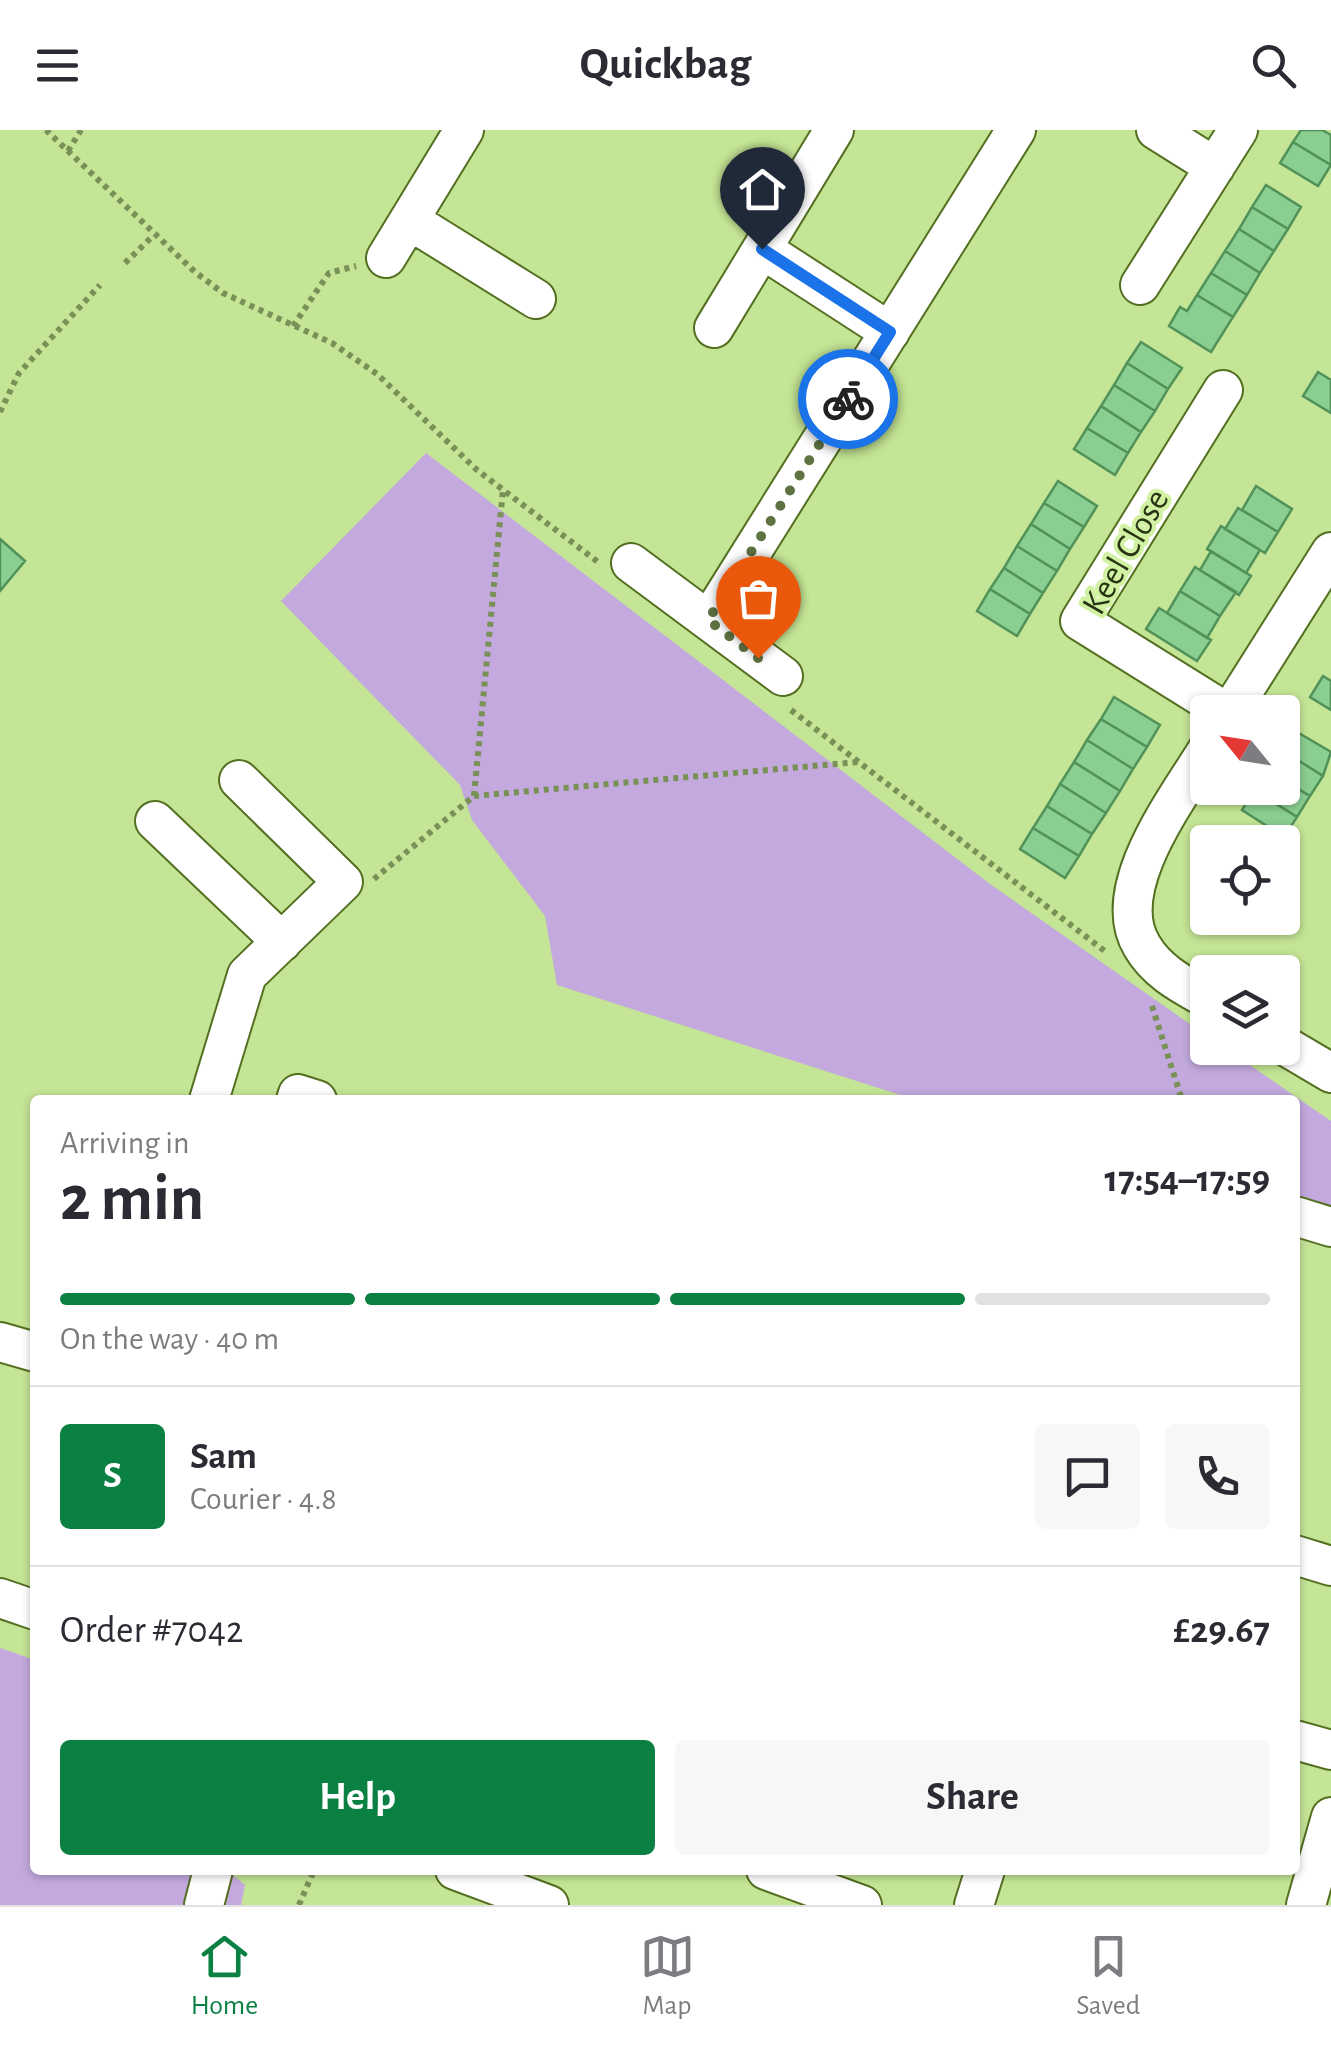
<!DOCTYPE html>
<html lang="en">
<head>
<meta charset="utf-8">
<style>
	:root { --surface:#fff; --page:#f7f7f7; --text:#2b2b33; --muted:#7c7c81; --line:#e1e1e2; --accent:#0b8043 }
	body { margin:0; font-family:"Alegreya Sans",sans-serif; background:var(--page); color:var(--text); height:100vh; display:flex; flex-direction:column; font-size:38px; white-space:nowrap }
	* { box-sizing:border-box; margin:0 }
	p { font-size:32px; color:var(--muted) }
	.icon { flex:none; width:55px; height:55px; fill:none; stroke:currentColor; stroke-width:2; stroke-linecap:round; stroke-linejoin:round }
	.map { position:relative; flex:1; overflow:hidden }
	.side { position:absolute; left:30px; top:965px; width:1270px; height:780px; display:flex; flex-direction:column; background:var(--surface); border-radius:10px; box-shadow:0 2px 8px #0004 }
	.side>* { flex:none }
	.needle { width:65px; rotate:300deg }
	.tools { position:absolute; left:1190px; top:565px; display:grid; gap:20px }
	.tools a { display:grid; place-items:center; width:110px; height:110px; border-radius:10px; background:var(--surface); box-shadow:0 2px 8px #0004; font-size:50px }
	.pin { position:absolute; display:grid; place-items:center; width:85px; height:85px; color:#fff; margin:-102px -42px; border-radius:50% 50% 50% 0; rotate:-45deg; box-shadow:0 0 10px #0007 }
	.pin .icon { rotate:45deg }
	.courier { position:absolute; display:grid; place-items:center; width:100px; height:100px; margin:-50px; border:8px solid #1a73e8; border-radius:50%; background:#fff; color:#222; box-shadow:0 2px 12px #0007 }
	.summary em { font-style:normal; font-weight:700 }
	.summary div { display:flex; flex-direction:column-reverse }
	.summary { display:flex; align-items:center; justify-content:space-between; height:170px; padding:0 30px }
	h1 { font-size:65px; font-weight:700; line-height:75px }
	.bar { display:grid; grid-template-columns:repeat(4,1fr); gap:15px 10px; align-content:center; height:120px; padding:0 30px }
	.bar i { height:12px; border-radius:8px; background:var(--line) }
	.bar .active { background:var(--accent) }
	.bar p { grid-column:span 4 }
	.line { display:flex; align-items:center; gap:25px; padding:0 30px; border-top:2px solid var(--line) }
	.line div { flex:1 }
	.round { display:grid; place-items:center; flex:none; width:105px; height:105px; border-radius:10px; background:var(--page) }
	.button { display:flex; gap:20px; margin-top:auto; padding:20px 30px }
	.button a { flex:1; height:115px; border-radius:10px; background:var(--accent); color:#fff; font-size:40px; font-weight:700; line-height:115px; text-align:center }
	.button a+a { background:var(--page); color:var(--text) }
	header { display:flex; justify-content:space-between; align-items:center; height:130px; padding:0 30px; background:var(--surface); font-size:45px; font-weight:700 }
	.menu { display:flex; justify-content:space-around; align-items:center; height:140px; border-top:2px solid var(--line); background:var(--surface); font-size:28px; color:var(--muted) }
	.menu a { display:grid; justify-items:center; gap:5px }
	.menu .active { color:var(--accent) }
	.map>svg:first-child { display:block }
	.green { fill:#c3a9de }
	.building { fill:#8bce91; stroke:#519259; stroke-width:2.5 }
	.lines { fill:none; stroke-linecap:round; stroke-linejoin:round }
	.minor-casing { stroke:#536f20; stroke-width:42 }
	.path { stroke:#799057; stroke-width:6; stroke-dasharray:5 5; stroke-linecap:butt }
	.minor { stroke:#fff; stroke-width:38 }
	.done { stroke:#5f7241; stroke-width:10; stroke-dasharray:0 18 }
	.route { stroke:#1a73e8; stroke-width:12 }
	.labels { text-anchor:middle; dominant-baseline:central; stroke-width:8; stroke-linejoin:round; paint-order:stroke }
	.street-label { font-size:35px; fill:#283414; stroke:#d1f2a2 }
</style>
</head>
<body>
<header><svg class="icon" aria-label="menu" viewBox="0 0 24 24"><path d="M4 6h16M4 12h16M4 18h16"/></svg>Quickbag<svg class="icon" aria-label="search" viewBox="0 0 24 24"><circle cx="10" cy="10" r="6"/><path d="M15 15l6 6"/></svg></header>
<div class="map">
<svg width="1331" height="1775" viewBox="0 0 1331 1775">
	<rect width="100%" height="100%" fill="#c4e595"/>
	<path class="green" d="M426,323l564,431 217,152 1,12h17l106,73v100l-36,-8v-113h-379l-359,-115 -12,-69 -73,-96 -12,-35 -179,-184z
		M0,1518l35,12v210h192l18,15 -4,20h-241z"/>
	<path class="building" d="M1301,0h21l9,5v30l-38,-23z
		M1293,12l38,23 -13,21 -38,-23z
		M1266,55l35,22 -13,22 -36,-22z
		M1252,77l36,22 -14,22 -35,-22z
		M1239,99l35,22 -14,22 -35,-22z
		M1225,121l35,22 -13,22 -36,-22z
		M1211,143l36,22 -14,22 -36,-22z
		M1197,165l36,22 -22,35 -42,-26 11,-19 7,4z
		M1141,212l41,26 -14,21 -41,-26z
		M1127,233l41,26 -13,22 -41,-26z
		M1318,242l13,8v33l-28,-17z
		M1114,255l41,26 -14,21 -40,-26z
		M1101,276l40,26 -13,21 -41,-25z
		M1087,298l41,25 -13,22 -41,-26z
		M1058,351l39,25 -13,21 -40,-24z
		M1256,356l36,23 -14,23 -36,-22z
		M1044,373l40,24 -14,22 -39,-25z
		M1238,378l40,24 -13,21 -40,-24z
		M1031,394l39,25 -13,22 -40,-25z
		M1221,396l39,24 -14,23 -39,-24z
		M0,409l25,22 -25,30z
		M1017,416l40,25 -14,22 -39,-25z
		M1211,421l40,25 -12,19 -39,-25z
		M1195,437l41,25 -16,24 -40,-25z
		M1004,438l39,25 -13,21 -40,-25z
		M990,459l40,25 -13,22 -40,-25z
		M1180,461l40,25 -13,22 -40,-25z
		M1159,478l52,32 -14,21 -51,-32z
		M1323,546l8,5v29l-21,-13z
		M1114,567l46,28 -13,22 -46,-28z
		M1101,589l46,28 -14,22 -46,-29z
		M1292,599l39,23 -8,24 -41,-26z
		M1087,610l46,29 -13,22 -46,-29z
		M1282,620l41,26 -13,20 -28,-17z
		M1074,632l46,29 -14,22 -46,-29z
		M1282,649l28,17 -13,21 -43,-27 28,-2z
		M1060,654l46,29 -14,21 -45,-28z
		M1254,660l43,27 -13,20 -42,-27z
		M1047,676l45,28 -13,22 -46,-28z
		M1033,698l46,28 -14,22 -45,-29z"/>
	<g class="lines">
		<defs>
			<path id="minor" d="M1156,0l59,37
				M409,90l127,79
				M762,119l128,83
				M386,128l78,-128
				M1140,155l98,-155
				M714,198l120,-198
				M1223,260l-143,231 146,91
				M631,433l152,113
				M709,490l307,-490
				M1230,582l101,-160
				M1208,619c-30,49 -101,140 -66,197 15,26 41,39 66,53
				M155,691l127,121
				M1282,914l49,29
				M209,970l38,-125 96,-93 -104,-102
				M296,970l2,-6 19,6
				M1295,1086l36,11
				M0,1212l35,10
				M1295,1425l36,11
				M0,1468l35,12
				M1295,1610l36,10
				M455,1740l94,35
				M766,1740l96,35
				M204,1775l9,-35
				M974,1775l11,-35
				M1306,1775l25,-88"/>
		</defs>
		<use href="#minor" class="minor-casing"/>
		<path class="path" d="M46,0l149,142 28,21 109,50 45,31 100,96 121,92
			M68,21l13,-21
			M125,133l28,-27
			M293,196l36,-53 27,-7
			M0,282l19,-39 81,-88
			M791,580l315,242
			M474,666l384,-34
			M374,749l100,-83 29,-307
			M1152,876l30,94
			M299,1775l15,-35"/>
		<use href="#minor" class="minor"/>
	</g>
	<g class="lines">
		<path class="done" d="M758,528l-50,-38 140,-221"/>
		<path class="route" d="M762,119l128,83 -42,67"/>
	</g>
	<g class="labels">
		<g class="street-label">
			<text transform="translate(1126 422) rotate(-60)">Keel Close</text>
		</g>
	</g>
</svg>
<div class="tools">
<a><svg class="needle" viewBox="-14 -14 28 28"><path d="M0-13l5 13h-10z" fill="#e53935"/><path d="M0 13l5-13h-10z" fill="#7c7c81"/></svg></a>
<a><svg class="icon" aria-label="locate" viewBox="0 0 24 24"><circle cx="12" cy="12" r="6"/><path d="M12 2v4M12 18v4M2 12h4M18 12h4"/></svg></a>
<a><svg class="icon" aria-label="layers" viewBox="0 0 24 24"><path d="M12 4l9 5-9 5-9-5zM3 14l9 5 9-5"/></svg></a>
</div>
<div class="pin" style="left:758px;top:528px;background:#ea580c"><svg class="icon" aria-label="bag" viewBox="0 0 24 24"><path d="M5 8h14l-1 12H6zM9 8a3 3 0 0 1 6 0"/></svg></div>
<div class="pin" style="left:762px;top:119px;background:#1f2937"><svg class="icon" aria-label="home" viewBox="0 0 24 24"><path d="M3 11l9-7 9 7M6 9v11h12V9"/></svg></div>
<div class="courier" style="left:848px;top:269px"><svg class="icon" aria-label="bike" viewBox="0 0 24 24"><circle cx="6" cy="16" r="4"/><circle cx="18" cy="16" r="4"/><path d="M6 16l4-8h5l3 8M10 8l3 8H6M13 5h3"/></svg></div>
<section class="side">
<div class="summary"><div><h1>2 min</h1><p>Arriving in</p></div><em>17:54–17:59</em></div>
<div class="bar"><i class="active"></i><i class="active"></i><i class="active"></i><i></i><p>On the way · 40 m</p></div>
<div class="line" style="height:180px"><b class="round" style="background:var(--accent);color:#fff">S</b><div><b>Sam</b><p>Courier · 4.8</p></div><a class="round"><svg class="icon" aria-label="chat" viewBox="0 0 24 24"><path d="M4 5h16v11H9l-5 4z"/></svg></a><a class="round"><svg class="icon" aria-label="phone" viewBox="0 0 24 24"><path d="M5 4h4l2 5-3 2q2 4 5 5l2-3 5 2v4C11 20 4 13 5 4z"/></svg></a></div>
<div class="line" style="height:130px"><div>Order #7042</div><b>£29.67</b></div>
<div class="button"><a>Help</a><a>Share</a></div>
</section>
</div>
<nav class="menu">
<a class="active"><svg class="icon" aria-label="home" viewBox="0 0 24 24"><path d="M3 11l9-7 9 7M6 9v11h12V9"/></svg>Home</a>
<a><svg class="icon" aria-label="map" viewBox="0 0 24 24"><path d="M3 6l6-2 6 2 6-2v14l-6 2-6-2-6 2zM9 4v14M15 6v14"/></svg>Map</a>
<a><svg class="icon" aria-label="saved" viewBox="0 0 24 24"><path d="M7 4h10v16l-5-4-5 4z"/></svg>Saved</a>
</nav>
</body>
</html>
